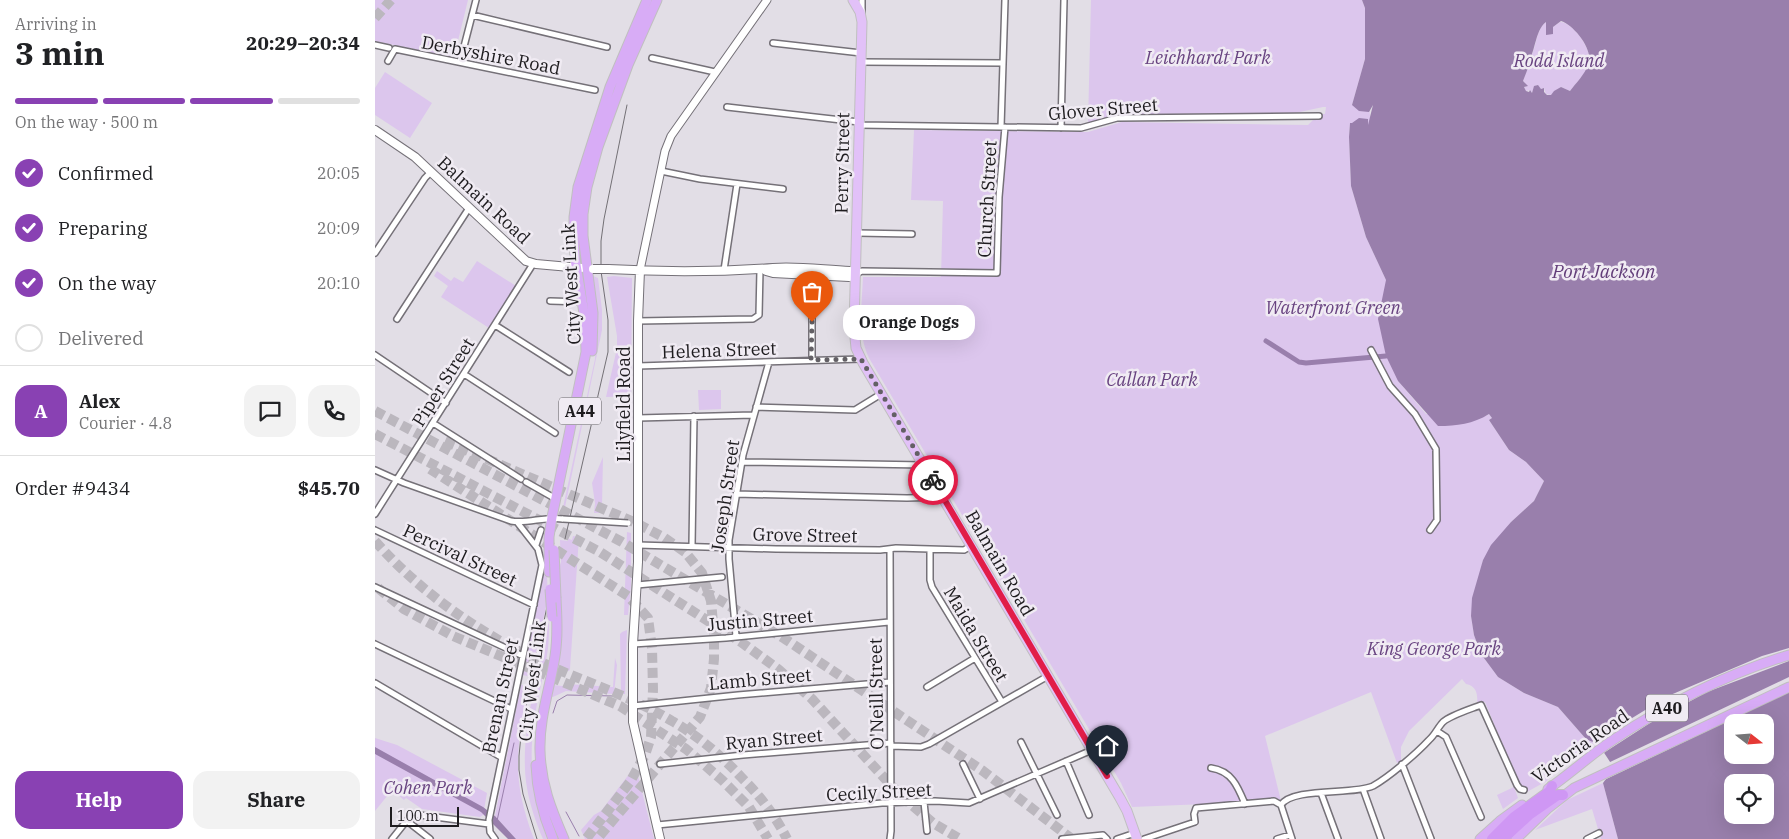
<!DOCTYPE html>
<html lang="en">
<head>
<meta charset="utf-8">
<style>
	:root { --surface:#fff; --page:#f2f2f2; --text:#202124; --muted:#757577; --line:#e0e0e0; --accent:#8941b3 }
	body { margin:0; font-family:"IBM Plex Serif",serif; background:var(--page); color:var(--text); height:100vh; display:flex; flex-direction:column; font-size:19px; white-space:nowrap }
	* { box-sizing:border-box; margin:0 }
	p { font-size:16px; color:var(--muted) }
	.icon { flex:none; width:28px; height:28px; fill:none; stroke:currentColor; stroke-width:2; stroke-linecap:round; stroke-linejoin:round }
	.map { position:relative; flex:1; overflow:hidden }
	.details { display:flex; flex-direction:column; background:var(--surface); width:375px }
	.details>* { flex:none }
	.needle { width:32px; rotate:107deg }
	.buttons { position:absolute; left:1349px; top:714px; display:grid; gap:10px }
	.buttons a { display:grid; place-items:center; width:50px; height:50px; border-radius:10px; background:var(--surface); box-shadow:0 5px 20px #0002; font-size:25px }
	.scale { position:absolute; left:15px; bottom:12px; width:69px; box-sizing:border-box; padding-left:5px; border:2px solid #1e1c1f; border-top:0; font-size:14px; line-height:18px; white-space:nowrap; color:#1e1c1f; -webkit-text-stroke:4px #f0ebf3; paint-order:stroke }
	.pin { position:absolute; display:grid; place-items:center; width:42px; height:42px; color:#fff; margin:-51px -21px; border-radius:50% 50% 50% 0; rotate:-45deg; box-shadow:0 0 5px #0007 }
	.pin .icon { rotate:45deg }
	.courier { position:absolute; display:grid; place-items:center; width:50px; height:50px; margin:-25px; border:4px solid #e11d48; border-radius:50%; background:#fff; color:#222; box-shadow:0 1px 6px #0007 }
	.bubble { position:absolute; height:35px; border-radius:15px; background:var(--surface); box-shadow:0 5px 20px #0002; font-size:16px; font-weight:800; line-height:35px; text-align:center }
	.overview em { font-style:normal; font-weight:800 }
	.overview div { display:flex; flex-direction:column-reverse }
	.overview { display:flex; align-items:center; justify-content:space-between; height:85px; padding:0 15px }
	h1 { font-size:32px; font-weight:800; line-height:38px }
	.bar { display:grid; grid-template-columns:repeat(4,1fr); gap:8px 5px; align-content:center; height:60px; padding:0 15px }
	.bar i { height:6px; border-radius:4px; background:var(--line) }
	.bar .active { background:var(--accent) }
	.bar p { grid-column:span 4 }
	.line { display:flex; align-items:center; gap:12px; padding:0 15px; border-top:1px solid var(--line) }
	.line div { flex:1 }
	.round { display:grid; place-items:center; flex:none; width:52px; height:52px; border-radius:15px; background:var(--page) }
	ol { padding:0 15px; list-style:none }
	li { display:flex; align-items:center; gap:15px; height:55px }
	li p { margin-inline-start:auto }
	li .icon { padding:5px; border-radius:50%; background:var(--accent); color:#fff; stroke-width:4 }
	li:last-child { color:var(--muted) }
	li i { width:28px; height:28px; border:2px solid var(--line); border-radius:50% }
	.cta { display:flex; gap:10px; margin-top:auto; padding:10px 15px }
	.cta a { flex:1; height:58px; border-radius:15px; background:var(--accent); color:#fff; font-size:20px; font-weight:800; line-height:58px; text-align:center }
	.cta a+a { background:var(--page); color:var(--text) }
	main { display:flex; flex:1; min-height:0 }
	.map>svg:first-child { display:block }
	.green { fill:#dcc6ed }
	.water { fill:#997fac; fill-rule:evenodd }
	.pier { fill:#e2dee6 }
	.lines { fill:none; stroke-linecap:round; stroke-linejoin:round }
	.stream { stroke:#997fac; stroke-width:1 }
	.canal { stroke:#997fac; stroke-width:5 }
	.motorway-tunnel { stroke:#bbb7be; stroke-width:10; stroke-dasharray:10 5; stroke-linecap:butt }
	.minor-casing { stroke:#757178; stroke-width:8 }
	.tertiary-casing { stroke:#757178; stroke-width:9 }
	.secondary-casing { stroke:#757178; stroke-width:10 }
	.primary-casing { stroke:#c0bfc0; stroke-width:11 }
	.trunk-casing { stroke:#c0bfc0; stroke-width:11 }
	.motorway-casing { stroke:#c0bfc0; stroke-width:12 }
	.minor { stroke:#fff; stroke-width:5 }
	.tertiary { stroke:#fff; stroke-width:7 }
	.secondary { stroke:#fff; stroke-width:8 }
	.primary { stroke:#e2c1f8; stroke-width:9 }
	.trunk { stroke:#d8acf6; stroke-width:9 }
	.motorway { stroke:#cf97f4; stroke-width:10 }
	.tram { stroke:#737075; stroke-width:1 }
	.minor-bridge-casing { stroke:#757178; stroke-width:8; stroke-linecap:butt }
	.secondary-bridge-casing { stroke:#757178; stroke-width:10; stroke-linecap:butt }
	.trunk-bridge-casing { stroke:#c0bfc0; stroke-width:11; stroke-linecap:butt }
	.minor-bridge { stroke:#fff; stroke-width:5 }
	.secondary-bridge { stroke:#fff; stroke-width:8 }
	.trunk-bridge { stroke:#d8acf6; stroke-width:9 }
	.done { stroke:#636065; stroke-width:5; stroke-dasharray:0 9 }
	.route { stroke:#e11d48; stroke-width:6 }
	.labels { text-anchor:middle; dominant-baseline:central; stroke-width:5; stroke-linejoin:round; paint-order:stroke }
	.shield { fill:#f0ebf3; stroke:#5d5a5f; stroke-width:1 }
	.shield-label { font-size:16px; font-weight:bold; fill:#1e1c1f }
	.street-label { font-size:18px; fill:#1e1c1f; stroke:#f0ebf3 }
	.park-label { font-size:18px; font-style:italic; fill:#684380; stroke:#f0ebf3 }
	.water-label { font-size:19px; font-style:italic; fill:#623d79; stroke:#f0ebf3 }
</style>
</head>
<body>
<main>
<section class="details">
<div class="overview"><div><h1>3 min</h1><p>Arriving in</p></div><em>20:29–20:34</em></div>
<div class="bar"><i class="active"></i><i class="active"></i><i class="active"></i><i></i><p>On the way · 500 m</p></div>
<ol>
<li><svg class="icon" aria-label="check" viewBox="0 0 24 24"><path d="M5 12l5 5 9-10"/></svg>Confirmed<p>20:05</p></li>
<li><svg class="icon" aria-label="check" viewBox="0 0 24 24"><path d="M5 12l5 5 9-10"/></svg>Preparing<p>20:09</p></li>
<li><svg class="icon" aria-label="check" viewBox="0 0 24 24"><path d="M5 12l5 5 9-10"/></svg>On the way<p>20:10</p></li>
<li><i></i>Delivered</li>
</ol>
<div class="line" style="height:90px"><b class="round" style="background:var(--accent);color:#fff">A</b><div><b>Alex</b><p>Courier · 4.8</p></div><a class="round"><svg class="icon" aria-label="chat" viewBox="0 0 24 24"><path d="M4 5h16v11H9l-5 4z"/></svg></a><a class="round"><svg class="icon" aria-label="phone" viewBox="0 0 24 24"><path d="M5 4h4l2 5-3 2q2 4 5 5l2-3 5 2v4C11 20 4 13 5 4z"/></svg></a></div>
<div class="line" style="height:65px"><div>Order #9434</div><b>$45.70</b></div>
<div class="cta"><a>Help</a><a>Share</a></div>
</section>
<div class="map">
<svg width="1414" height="839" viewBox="0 0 1414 839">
	<rect width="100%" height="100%" fill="#e2dee6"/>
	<path class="green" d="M0,0h93l-13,53 -4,3h-4l-72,-15z
		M716,0h271l3,8v51l-13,46h17l2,21 -21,-3 -1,14 2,49 15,51 20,43 12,101 28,33 60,2 3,-2 3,4 -3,2 20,30 17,12 18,19 -10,20 -23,21 -28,38 -12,56 3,19 7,19 17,23 26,16 34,14 28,32 8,4 -49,39 -20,11 -7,-11 -33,-80 -8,3c1,-10 0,-19 -11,-21l-4,-5 -53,52 -8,16v14l-4,2 -26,-71 -106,44 16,65 -149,6 -11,-24 -252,-425c-12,-25 -7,-55 -6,-81h78l2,-76 -32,-1 3,-70 174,2 34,-10 186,3 11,-11h6l1,-7h-3l-28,6 -144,1 -34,2 -29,8z
		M1171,22v12h7v-7l7,-5c13,0 34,29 29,43 -4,9 -13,18 -19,26l-9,-4 -10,8 -5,-1 -2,-6 -3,1 -4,-4 -3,2 -2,6 -2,-3 -4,1 -2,-4 3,-1 -4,-5 5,-14 -2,-3c11,-10 8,-33 20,-42z
		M10,72l47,31 -22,35 -35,-23v-27z
		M102,261l39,25 -27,42 -48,-31 7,-11 -14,-10 3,-5 14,10 3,-4 9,5z
		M218,276l5,2 4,32v20l-38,182h-2l33,-153 2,-33 -6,-48z
		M239,276l18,2 -1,118 -25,1 11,-49v-12l-10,-59z
		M323,390h23v19l-22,1z
		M228,457l-1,49 -1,7h-7l1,-10 -3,-20z
		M252,532l4,1v52l-3,30h-4z
		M198,536l6,1 -9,132 -1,2 -12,-1 1,-99 3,-9 -1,-22 8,1v-4l1,2 3,1z
		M171,556l2,41 -17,80 -8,-2z
		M174,621c0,9 0,18 -1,27 -3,25 -11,49 -14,75 -6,42 0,76 13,116h-4c-7,-16 -13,-34 -16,-51 -9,-51 12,-117 22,-167z
		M252,630l-2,64h-4l-1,-60 2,-2z
		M240,658l2,7 -3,29 -48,-3 -13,6h-2l2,-12 9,1 4,-2 47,3z
		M146,685l8,2c-13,61 -18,92 5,152h-18l-21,-23z
		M0,738l22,7 90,48 -4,22 -3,2 -58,-8 -16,-11 -2,2 -12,-10 -17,21z
		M258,769l5,7 16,63h-69l-4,-9 13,-15 7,-4z
		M1228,783l15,56h-17l-9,-30 -57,21 32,-30z
		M1139,787l4,11 -15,11 -6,-14z"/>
	<path class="water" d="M987,0h427v839h-171l-15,-56 11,-15 -15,-23 -13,-6 -28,-32 -34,-14 -26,-16 -17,-23 -7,-19 -3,-19 1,-18 11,-38 8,-15 20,-23 23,-21 10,-20 -18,-19 -17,-12 -20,-30 3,-2 -3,-4c-16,10 -32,12 -51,12l-40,-45 -12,-25 -8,-37 8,-39 -20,-43 -15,-51 -2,-49 1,-14h2l7,-5 9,1v6l5,-20 -4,7 -10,-1 -7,-6 13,-46v-51zM1186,21c13,4 34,30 27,44 -3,9 -12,18 -18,26l-9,-4 -7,4 -3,4h-4l-3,-3v-4l-3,1 -3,-4 -4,1 -2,7 -2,-3 -1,2 -3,-1 -2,-4 4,-1 -5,-5 5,-13 -2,-4c10,-9 8,-33 20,-42v13l7,-1v-7zM1358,722h32v33h-32zM1358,782h32v33h-32z
		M0,747l108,60 12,9 21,23h-8l-27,-27 -106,-58z"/>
	<path class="pier" d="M1414,648v13l-82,31 -57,31 -48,31 -5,-7 -4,-2 18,-14 57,-35 94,-40z
		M1414,677v15l-189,90 11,-14 -3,-5z"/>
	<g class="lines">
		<path class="stream" d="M178,713l4,-12 10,-6 47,1
			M191,812l13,24
			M122,821l17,-78"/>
		<path class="canal" d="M891,341l33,21 7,1 80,-7"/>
		<path class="motorway-tunnel" d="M0,18l16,-18
			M0,411l247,131 163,97 198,132 89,68
			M0,434l225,118 141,90 37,27 34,30 88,96 33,28 27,16
			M70,441l191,82 27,14 22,15 17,21 9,28 3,33v25l-3,29 -11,29 -103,122
			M55,469l198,127 20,22 4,30 1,41 -2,48 -6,18 -15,27 -44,57
			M0,541c42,48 95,85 151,114 48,24 100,38 146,66 26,15 50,35 70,57 18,18 33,37 45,61
			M3,588l26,21 49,27 167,70 66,43 36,31 27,27 19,32"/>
		<defs>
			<path id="minor" d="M487,12v-12
				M97,15l135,32
				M398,43l88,10
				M0,45l14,3
				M277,58l63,14
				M13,61l7,-12 200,41
				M85,62l16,-62
				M486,62l142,1
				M352,107l132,15
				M484,125l222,3 36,-10 202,-2
				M626,127l4,-127
				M686,128l3,-128
				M286,171l39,8 83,10
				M482,233l55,1
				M0,253l50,-75 6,-6
				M349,270l13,-86
				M481,274l6,-3 135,2 2,-76 6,-70
				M175,301l33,1
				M22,319l72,-111
				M263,321l115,-2 6,-4 1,-45
				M120,325l74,47
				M996,350l19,36 25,28 21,35 1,71 -7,10
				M0,355l71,48
				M437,360v-87
				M263,366l223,-7
				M89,374l91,59
				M381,407l99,3 26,-16
				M263,418l115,-3
				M58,423l88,56
				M367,462l182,3
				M0,470l29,13 107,38c17,3 34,-5 52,-2
				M151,482l30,17
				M361,494l171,4 35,-1
				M0,514l158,-250
				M0,530l159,75
				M161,545l5,-15
				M263,545l138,4 104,1 16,-2 68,2 7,-4
				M317,546l2,-130
				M515,549l1,282 -1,8
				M555,549v31l2,7 70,115
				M262,585l85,-8
				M0,587l148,69
				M361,636l-7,-77v-19l14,-85 26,-93
				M0,644l136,65
				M258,644l93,-6 163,-16
				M0,683l126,74
				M552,687l48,-29
				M258,706l105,-11 152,-13
				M1062,731l9,6 35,80
				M646,742l36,73
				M516,746l30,1 8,-3 119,-68
				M691,761l23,54
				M285,764l83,-9 148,-12
				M588,764l17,35
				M1027,764l29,75
				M836,768c21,3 27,19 34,36
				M988,789l18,50
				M946,793l17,46
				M549,802l3,29
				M906,805c11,-18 73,-10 92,-19 16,-9 43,-32 56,-46 6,-5 9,-13 14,-18 8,-7 28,-13 38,-17l36,80 3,4 4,1
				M906,805l11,34
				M32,821l23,18
				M282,825l225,-22 53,-2 34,2 123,-53
				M17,839l20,-25 77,10
				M120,839l-5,-7 -1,-12 53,-255 -4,-16 -21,-27
				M687,839l41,-4 4,4
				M742,839l18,-6
				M769,839l51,-17 -1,-8 2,-6 78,-7 7,4
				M902,839l13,-4
				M1212,839l12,-6"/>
			<path id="tertiary" d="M265,270l25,-119 6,-15 96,-136"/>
			<path id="secondary" d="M0,130l40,27 111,104 10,3 45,4
				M233,269c55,3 110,3 165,-1 25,-2 51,2 77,3l6,3
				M265,270l-2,51v241l-5,82v78l27,117
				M391,271l7,2 76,4 7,-3"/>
			<path id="primary" d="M478,0l7,12 2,10 -8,305 2,21 7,15 257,435 7,13 10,28"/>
			<path id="trunk" d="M217,351l1,-38 -10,-77v-22l4,-27 11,-40 30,-82 29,-65
				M174,572v-35l3,-20 34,-165 -1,-33 -10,-60 -1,-23v-19l4,-30 32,-100 37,-87
				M181,598c1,20 2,39 -1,58 -5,32 -16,62 -15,95 1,33 11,58 24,88
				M161,765c1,27 7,50 17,74
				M1173,789c22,-15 42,-34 65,-49 54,-36 114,-66 176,-85
				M1105,839l20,-18 22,-16
				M1141,839l31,-30 27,-21 215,-101"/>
			<path id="motorway" d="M1117,839l22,-22 36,-26 2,-5
				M1128,839l26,-24 29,-20h5"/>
		</defs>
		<use href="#minor" class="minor-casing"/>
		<use href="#tertiary" class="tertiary-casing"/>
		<use href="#secondary" class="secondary-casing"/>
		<use href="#primary" class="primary-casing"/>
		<use href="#trunk" class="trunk-casing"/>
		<use href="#motorway" class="motorway-casing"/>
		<use href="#minor" class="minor"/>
		<use href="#tertiary" class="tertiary"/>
		<use href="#secondary" class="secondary"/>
		<use href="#primary" class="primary"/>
		<use href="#trunk" class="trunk"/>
		<use href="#motorway" class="motorway"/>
		<path class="tram" d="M190,539l43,-187v-32l-7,-49v-30l3,-22 23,-114
			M162,839l-14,-45 -4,-24v-14l3,-31 26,-123"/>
		<defs>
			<path id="minor-bridge" d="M188,519l65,4"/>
			<path id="secondary-bridge" d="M218,269h15"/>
			<path id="trunk-bridge" d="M179,550l2,48
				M175,589l2,28"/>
		</defs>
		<use href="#minor-bridge" class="minor-bridge-casing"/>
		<use href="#secondary-bridge" class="secondary-bridge-casing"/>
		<use href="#trunk-bridge" class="trunk-bridge-casing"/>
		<use href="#minor-bridge" class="minor-bridge"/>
		<use href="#secondary-bridge" class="secondary-bridge"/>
		<use href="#trunk-bridge" class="trunk-bridge"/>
	</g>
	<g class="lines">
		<path class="done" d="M437,322l-1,38 50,-1 72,121"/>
		<path class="route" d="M558,480l174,296"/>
	</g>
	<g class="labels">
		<g class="shield">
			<rect x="184" y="397.5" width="42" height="27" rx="4"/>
			<rect x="1271" y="694.5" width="42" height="27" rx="4"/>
		</g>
		<g class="shield-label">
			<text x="205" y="411">A44</text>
			<text x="1292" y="708">A40</text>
		</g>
		<g class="street-label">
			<text transform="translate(116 55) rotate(11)">Derbyshire Road</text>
			<text transform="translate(728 109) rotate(-5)">Glover Street</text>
			<text transform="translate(467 163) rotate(-89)">Perry Street</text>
			<text transform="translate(612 199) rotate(-87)">Church Street</text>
			<text transform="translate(109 200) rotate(43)">Balmain Road</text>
			<text transform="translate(196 284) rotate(-93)">City West Link</text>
			<text transform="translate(344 350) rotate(-2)">Helena Street</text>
			<text transform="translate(68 382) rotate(-58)">Piper Street</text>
			<text transform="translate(248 404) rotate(-90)">Lilyfield Road</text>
			<text transform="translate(350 496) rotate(-82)">Joseph Street</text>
			<text transform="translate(430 535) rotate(1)">Grove Street</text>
			<text transform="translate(85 555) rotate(25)">Percival Street</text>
			<text transform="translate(625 563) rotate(60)">Balmain Road</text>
			<text transform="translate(385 620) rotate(-5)">Justin Street</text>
			<text transform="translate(601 634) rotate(59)">Maida Street</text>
			<text transform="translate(385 679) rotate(-5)">Lamb Street</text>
			<text transform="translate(157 681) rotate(-83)">City West Link</text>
			<text transform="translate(501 694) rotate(-91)">O'Neill Street</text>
			<text transform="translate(125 696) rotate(-78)">Brenan Street</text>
			<text transform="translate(399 739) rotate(-5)">Ryan Street</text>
			<text transform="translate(1205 746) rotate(-35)">Victoria Road</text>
			<text transform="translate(504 792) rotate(-3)">Cecily Street</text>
		</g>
		<g class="park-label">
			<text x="833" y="57">Leichhardt Park</text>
			<text x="1184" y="60">Rodd Island</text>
			<text x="958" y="307">Waterfront Green</text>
			<text x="777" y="379">Callan Park</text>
			<text x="1059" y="648">King George Park</text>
			<text x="53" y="787">Cohen Park</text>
		</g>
		<g class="water-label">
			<text x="1229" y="271">Port Jackson</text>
		</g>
	</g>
</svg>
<div class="buttons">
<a><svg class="needle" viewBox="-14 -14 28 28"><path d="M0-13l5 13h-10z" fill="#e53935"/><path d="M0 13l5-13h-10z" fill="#757577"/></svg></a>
<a><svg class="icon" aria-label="locate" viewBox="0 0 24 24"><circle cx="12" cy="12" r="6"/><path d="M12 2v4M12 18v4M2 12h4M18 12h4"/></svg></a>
</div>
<div class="scale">100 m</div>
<div class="pin" style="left:437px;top:322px;background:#ea580c"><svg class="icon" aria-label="bag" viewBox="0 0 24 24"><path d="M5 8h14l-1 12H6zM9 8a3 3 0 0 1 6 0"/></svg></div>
<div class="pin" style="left:732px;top:776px;background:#1f2937"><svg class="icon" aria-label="home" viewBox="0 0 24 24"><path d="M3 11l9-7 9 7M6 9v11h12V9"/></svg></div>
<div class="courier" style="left:558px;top:480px"><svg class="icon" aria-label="bike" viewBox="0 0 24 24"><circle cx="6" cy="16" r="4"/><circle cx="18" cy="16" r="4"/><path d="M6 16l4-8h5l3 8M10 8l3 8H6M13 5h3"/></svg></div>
<div class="bubble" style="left:468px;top:305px;width:132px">Orange Dogs</div>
</div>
</main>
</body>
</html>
